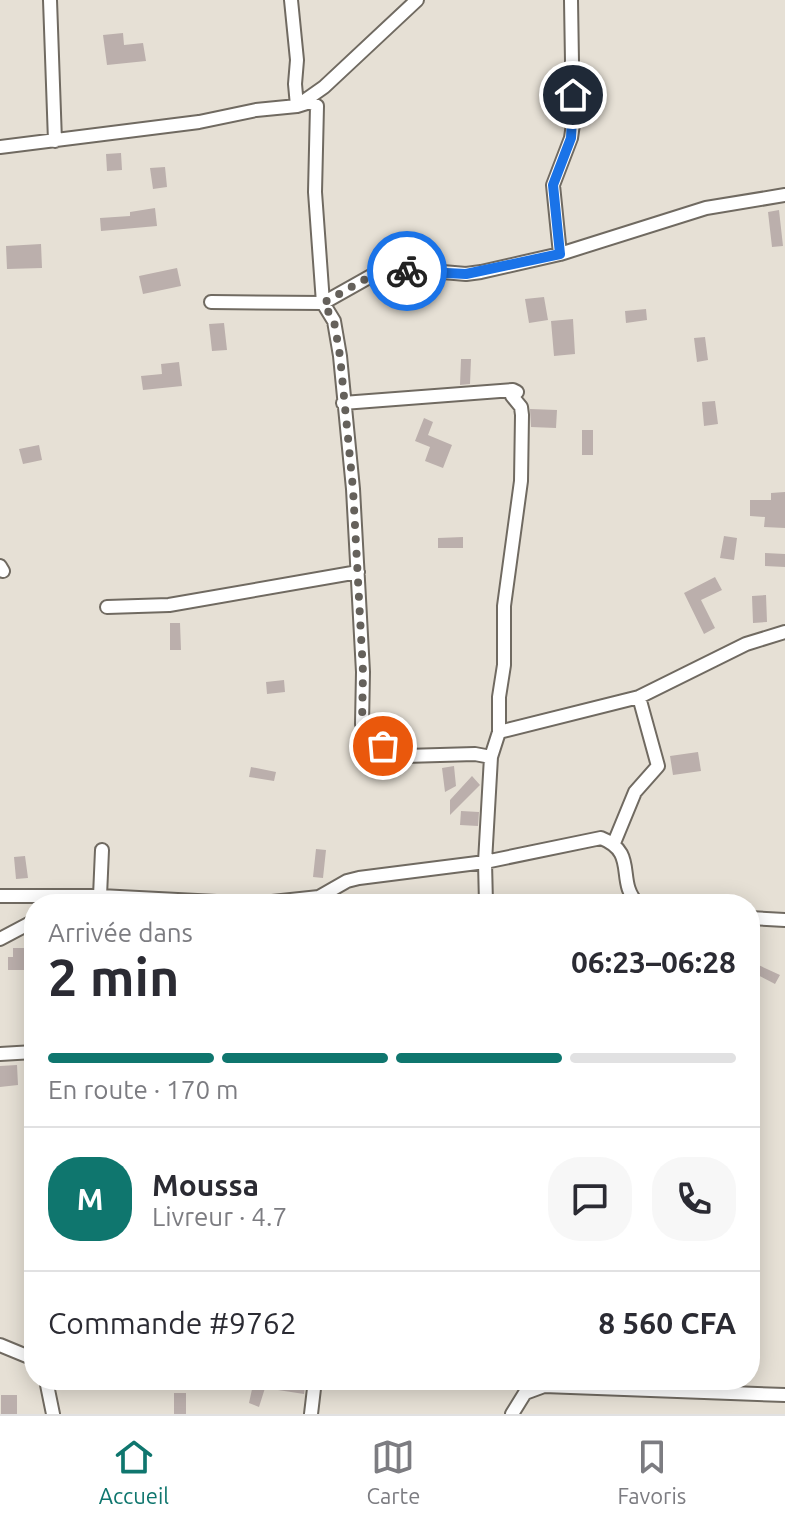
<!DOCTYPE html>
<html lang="fr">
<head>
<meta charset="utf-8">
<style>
	:root { --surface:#fff; --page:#f7f7f7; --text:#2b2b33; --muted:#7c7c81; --line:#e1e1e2; --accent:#0f766e }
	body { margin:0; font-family:Ubuntu,sans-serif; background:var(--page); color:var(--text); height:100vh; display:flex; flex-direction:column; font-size:30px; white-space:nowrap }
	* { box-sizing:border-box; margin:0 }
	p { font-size:26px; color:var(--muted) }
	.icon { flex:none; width:44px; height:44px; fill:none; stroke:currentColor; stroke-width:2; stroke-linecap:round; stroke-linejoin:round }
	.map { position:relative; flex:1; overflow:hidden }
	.drawer { position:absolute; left:24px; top:894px; width:736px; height:496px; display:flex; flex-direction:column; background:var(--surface); border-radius:32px; box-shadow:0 4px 20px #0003 }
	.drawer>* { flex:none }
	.pin { position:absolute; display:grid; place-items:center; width:68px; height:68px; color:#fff; margin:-34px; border:4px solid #fff; border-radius:50%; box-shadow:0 2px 8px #0007 }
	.courier { position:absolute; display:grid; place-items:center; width:80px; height:80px; margin:-40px; border:6px solid #1a73e8; border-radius:50%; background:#fff; color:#222; box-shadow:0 2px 10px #0007 }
	.head em { font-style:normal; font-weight:700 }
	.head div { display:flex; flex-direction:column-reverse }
	.head { display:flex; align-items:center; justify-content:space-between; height:136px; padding:0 24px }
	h1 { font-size:52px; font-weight:700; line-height:60px }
	.bar { display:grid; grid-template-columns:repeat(4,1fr); gap:12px 8px; align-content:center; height:96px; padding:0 24px }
	.bar i { height:10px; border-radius:6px; background:var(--line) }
	.bar .active { background:var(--accent) }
	.bar p { grid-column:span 4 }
	.line { display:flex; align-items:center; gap:20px; padding:0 24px; border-top:2px solid var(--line) }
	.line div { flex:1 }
	.round { display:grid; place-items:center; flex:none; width:84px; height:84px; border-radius:32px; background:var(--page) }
	.tab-bar { display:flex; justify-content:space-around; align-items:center; height:112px; border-top:2px solid var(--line); background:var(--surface); font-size:22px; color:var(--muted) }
	.tab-bar a { display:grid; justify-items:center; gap:4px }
	.tab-bar .active { color:var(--accent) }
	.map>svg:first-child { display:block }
	.building { fill:#bbafac }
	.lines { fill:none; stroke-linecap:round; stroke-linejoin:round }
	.minor-casing { stroke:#706a61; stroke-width:16 }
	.minor { stroke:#fff; stroke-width:12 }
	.done { stroke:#65615b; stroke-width:8; stroke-dasharray:0 14.4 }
	.route { stroke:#1a73e8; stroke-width:10 }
</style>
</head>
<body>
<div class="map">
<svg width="785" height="1414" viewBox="0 0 785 1414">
	<rect width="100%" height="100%" fill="#e6e0d5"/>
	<path class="building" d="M123,33l1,12 19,-2 3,18 -39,4 -4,-30z
		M121,153l1,17 -15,1 -1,-17z
		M165,167l2,20 -14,2 -3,-21z
		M155,208l2,18 -56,5 -1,-13 30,-2v-4z
		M779,210l4,36 -11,1 -4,-35z
		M41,244l1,24 -35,1 -1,-23z
		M177,268l4,18 -38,8 -4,-18z
		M544,297l4,23 -19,3 -4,-24z
		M646,309l1,11 -21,3 -1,-12z
		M573,319l2,35 -21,2 -3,-35z
		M224,323l3,27 -15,1 -3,-27z
		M705,337l3,23 -11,2 -3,-24z
		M461,359h10l-1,25 -10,1z
		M179,362l3,24 -39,4 -2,-14 21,-2 -1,-10z
		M715,401l3,23 -14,2 -2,-24z
		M530,409l27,1 -1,18 -25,-1z
		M424,418l9,4 -5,13 24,10 -9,23 -18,-7 5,-14 -15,-6z
		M582,430h11v25h-11z
		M39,445l3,15 -19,4 -4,-15z
		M785,492v36l-21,-1 1,-10 -15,-1v-16h21v-7z
		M724,536l13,2 -3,22 -14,-2z
		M463,537v11h-25v-10z
		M765,553l20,1v13l-20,-1z
		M715,577l7,13 -21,10 14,28 -11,6 -20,-41z
		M766,595l1,27 -14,1 -1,-27z
		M170,623h10l1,27h-11z
		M284,680l1,12 -18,2 -1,-12z
		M698,752l3,19 -28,4 -3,-19z
		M454,766l2,20 -11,6 -3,-24z
		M251,767l25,5 -2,9 -25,-4z
		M472,776l8,9 -30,30v-15z
		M461,811l18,1 -1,14 -18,-1z
		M316,849l10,1 -3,28 -10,-1z
		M25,856l3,22 -12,1 -2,-22z
		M13,948h20v22h-25v-13h5z
		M754,963l26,12 -5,9 -25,-13z
		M17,1065l1,20 -18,2v-21z
		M254,1380h52l-2,14 -39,-6 -6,19 -10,-4z
		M174,1393h12v21h-12z
		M1,1395h16v19h-16z"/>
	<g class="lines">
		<defs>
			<path id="minor" d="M50,0l5,141
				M291,0l6,60 -2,24 2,22 13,-4 7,4 -2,86 8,111 11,18 6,35 13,133 10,183 -1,52 6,11 15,11 22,10 70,-2 16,3 8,-25 140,-35 107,-53 39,-12
				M0,147l199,-25 57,-12 41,-4 27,-19 93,-87
				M560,254l-7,-69 18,-47 2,-14 -2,-124
				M211,302l112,1 48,-27 13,-3 35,-3 47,4 15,-2 79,-18 146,-46 79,-13
				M343,403l170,-13 4,2 -5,4 9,11 1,8 -1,66 -17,125v59l-5,32v35
				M0,566l3,5
				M107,607l62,-2 189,-33
				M614,843l21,-51 23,-26 -19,-69
				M0,896h100l136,7 36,-1 47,-5 28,-16 12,-3 126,-16 116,-24c38,15 14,43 37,66
				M95,897l5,-1 2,-46
				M486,904l-1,-42 6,-105
				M750,918l35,2
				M0,939l34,-18
				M0,1054l34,-2
				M0,1345l34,14
				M46,1380l7,34
				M311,1414l4,-34
				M512,1414l13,-21 19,-7 241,9"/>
		</defs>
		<use href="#minor" class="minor-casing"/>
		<use href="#minor" class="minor"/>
	</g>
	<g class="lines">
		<path class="done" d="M383,746l-15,-11 -6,-11 1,-52 -10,-183 -13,-133 -6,-35 -11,-18 48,-27 36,-5"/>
		<path class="route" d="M407,271l59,3 94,-20 -7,-69 18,-47 2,-43"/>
	</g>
</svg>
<div class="pin" style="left:383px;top:746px;background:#ea580c"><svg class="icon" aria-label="bag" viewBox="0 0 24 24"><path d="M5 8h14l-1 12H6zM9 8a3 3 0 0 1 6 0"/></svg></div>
<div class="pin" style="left:573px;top:95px;background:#1f2937"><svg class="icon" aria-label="home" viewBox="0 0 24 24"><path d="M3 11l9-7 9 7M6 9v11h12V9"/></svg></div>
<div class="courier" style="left:407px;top:271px"><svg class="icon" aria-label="bike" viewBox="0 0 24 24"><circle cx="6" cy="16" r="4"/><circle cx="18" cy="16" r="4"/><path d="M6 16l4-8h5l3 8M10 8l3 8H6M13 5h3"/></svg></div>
<section class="drawer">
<div class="head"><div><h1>2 min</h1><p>Arrivée dans</p></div><em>06:23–06:28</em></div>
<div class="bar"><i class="active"></i><i class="active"></i><i class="active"></i><i></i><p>En route · 170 m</p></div>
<div class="line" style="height:144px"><b class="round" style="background:var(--accent);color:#fff">M</b><div><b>Moussa</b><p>Livreur · 4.7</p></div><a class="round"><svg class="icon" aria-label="chat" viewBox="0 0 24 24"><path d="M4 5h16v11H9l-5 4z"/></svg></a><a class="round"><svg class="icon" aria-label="phone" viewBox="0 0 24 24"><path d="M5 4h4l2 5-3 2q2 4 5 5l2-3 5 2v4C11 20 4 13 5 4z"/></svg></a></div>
<div class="line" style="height:104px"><div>Commande #9762</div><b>8 560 CFA</b></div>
</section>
</div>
<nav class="tab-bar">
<a class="active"><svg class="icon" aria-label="home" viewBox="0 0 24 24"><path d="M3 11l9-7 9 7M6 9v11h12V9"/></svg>Accueil</a>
<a><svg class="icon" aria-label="map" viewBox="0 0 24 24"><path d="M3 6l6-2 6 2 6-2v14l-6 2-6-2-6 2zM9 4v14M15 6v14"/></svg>Carte</a>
<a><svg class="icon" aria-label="saved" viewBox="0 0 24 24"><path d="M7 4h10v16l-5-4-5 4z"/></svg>Favoris</a>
</nav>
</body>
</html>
